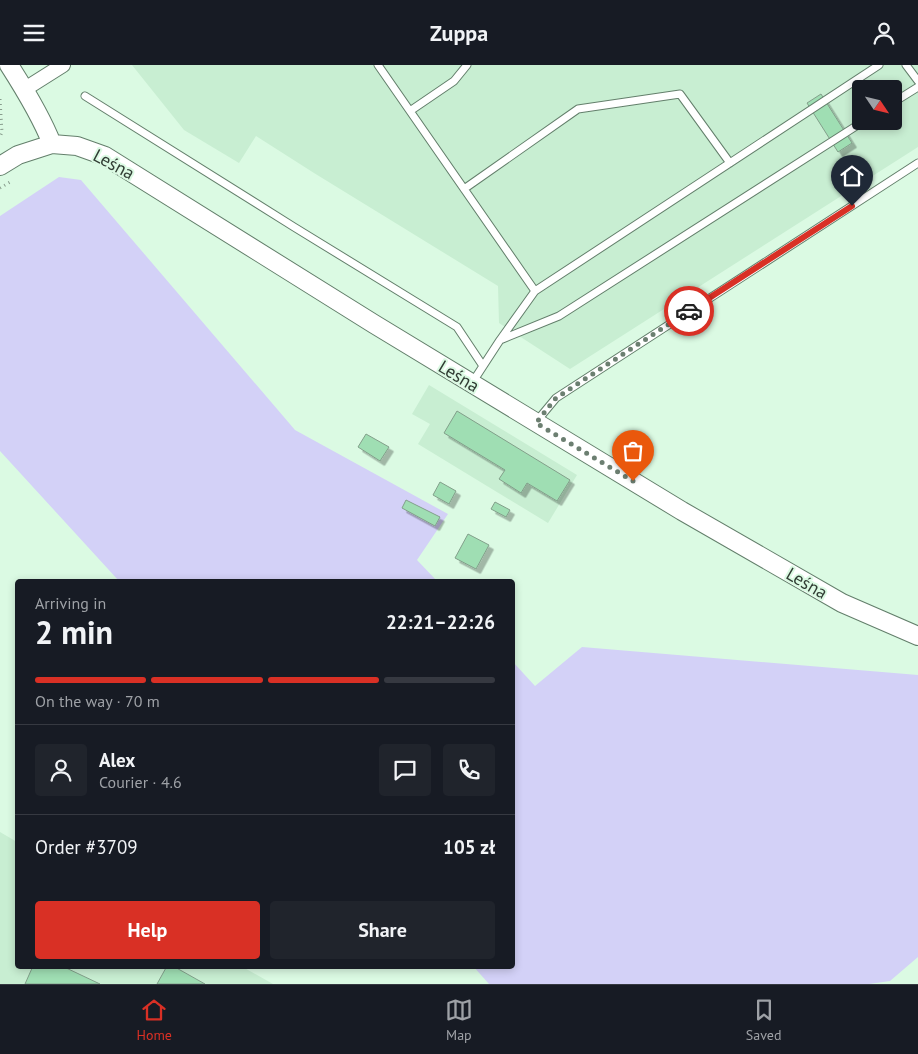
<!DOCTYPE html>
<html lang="en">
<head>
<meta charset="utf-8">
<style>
	:root { --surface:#171b24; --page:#20242c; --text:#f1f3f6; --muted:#9ea1a6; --line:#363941; --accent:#d93025 }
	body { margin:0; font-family:"PT Sans",sans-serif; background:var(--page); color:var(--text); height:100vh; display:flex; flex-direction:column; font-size:19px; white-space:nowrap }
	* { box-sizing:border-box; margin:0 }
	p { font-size:16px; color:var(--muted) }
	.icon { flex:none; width:28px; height:28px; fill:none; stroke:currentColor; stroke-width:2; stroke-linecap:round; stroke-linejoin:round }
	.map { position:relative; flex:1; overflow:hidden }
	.side { position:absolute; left:15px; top:514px; width:500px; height:390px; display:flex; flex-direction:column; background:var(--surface); border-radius:5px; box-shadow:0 2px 8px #0003 }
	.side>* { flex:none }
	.needle { width:32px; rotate:125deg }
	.buttons { position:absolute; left:852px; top:15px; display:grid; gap:10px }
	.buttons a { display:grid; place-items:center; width:50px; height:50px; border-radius:5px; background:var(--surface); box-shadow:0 2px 8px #0003; font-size:25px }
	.pin { position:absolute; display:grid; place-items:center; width:42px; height:42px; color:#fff; margin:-51px -21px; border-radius:50% 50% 50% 0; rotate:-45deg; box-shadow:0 0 5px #0007 }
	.pin .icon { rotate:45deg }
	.courier { position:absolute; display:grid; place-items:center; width:50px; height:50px; margin:-25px; border:4px solid #d93025; border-radius:50%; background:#fff; color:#222; box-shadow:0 1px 6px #0007 }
	.summary em { font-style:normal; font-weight:600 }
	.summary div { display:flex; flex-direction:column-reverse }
	.summary { display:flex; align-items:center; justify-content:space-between; height:85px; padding:0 20px }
	h1 { font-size:32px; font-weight:600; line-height:38px }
	.bar { display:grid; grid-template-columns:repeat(4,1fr); gap:8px 5px; align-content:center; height:60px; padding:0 20px }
	.bar i { height:6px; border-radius:4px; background:var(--line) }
	.bar .active { background:var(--accent) }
	.bar p { grid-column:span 4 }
	.line { display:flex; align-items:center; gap:12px; padding:0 20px; border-top:1px solid var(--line) }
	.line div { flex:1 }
	.round { display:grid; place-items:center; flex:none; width:52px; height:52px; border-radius:5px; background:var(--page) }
	.primary-button { display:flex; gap:10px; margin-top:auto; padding:10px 20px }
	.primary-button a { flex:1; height:58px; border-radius:5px; background:var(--accent); color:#fff; font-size:20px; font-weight:600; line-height:58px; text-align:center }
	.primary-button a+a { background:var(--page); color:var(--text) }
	header { display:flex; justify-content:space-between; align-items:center; height:65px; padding:0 20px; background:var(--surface); font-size:22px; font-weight:600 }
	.menu { display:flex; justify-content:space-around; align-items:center; height:70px; border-top:1px solid var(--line); background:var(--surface); font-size:14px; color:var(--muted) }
	.menu a { display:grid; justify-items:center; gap:2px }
	.menu .active { color:var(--accent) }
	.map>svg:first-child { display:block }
	.built { fill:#c8eed2; fill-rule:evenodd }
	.green { fill:#d3d1f7 }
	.building { fill:#9fdeb3; stroke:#829f8a; filter:url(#shadow) }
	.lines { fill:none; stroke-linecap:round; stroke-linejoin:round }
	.service-casing { stroke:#637f6b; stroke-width:9 }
	.minor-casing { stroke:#637f6b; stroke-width:16 }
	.tertiary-casing { stroke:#637f6b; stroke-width:20 }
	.path { stroke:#879c8c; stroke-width:3; stroke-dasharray:1 4; stroke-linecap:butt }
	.service { stroke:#fff; stroke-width:7 }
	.minor { stroke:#fff; stroke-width:14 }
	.tertiary { stroke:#fff; stroke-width:18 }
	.done { stroke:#6c7f71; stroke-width:5; stroke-dasharray:0 9 }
	.route { stroke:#d93025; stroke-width:6 }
	.labels { text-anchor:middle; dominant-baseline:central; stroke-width:4; stroke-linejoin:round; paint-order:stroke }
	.street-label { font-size:18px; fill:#313d34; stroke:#dbfae3 }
</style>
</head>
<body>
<header><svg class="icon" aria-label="menu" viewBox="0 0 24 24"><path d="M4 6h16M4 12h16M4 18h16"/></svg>Zuppa<svg class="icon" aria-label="person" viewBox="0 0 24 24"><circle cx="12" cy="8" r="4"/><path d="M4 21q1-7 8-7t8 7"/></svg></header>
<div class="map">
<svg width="918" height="919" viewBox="0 0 918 919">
	<defs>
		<filter id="shadow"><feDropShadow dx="4.5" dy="4.5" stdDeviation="0" flood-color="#0004"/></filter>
	</defs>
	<rect width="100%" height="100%" fill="#dbfae3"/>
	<path class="built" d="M132,0h786v82l-348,222 -71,-46 -1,-37 -184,-113 -58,-37 -17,27 -55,-33zM861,24h33v32h-33z
		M429,320l148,90 -29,48 -130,-79 12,-20 -18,-10z
		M0,767l17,10 1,124h223l32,18h-273z"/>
	<path class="green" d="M59,112l22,3 214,250 153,84 -31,46 20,21h-318l-119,-130v-235z
		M582,582l336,28v282l-28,24 -21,3h-380l-16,-18h39l1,-304 22,24z"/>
	<path class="building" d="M821,29l31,49 -14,9 -31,-49z
		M457,346l113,69 -13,21 -30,-18 -6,10 -22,-14 6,-9 -61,-37z
		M366,369l23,13 -9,14 -22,-14z
		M440,417l16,9 -7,13 -16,-9z
		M406,435l34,17 -5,9 -33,-18z
		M495,437l15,8 -4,7 -15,-8z
		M468,469l21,11 -13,24 -21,-11z
		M33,901h29l38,18h-75z
		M167,901h6l32,18h-48z"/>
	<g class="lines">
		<defs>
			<path id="service" d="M378,0l157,226
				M906,0l12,16
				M85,31l209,131 163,100 26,39
				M894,37l24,-15
				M410,46l44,-30 13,-16
				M464,124l114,-80 102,-15 50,69
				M500,275l35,-49 344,-226
				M472,318l28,-43 59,-24 305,-195
				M536,357l20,-24 362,-235"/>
			<path id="minor" d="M25,24l38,-24"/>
			<path id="tertiary" d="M9,0c16,25 32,51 43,79
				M0,101l18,-11 34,-11 25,2 28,10 269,168 308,187 160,92 76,33"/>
		</defs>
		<use href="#service" class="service-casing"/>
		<use href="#minor" class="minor-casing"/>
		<use href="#tertiary" class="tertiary-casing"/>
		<path class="path" d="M0,34l2,33 -2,5
			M0,123l10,-6"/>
		<use href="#service" class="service"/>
		<use href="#minor" class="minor"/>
		<use href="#tertiary" class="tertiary"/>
	</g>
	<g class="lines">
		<path class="done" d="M633,416l-97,-58 20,-25 133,-87"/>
		<path class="route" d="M689,246l163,-105"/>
	</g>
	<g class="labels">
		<g class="street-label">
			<text transform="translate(114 99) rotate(28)">Leśna</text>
			<text transform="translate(459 311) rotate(31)">Leśna</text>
			<text transform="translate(807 518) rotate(30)">Leśna</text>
		</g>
	</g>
</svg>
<div class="buttons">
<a><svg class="needle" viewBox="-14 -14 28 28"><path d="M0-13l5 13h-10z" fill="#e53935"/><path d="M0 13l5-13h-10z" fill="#9ea1a6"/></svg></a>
</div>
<div class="pin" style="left:633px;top:416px;background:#ea580c"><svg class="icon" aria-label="bag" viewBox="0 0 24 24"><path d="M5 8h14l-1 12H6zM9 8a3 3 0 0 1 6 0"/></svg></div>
<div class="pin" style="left:852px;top:141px;background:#1f2937"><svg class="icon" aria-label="home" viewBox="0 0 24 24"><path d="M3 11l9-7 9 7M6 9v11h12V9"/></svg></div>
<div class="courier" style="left:689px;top:246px"><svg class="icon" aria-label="car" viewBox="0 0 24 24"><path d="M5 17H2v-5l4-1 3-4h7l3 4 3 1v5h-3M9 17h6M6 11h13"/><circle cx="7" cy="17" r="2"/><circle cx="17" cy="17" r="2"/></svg></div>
<section class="side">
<div class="summary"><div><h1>2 min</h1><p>Arriving in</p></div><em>22:21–22:26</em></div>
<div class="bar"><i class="active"></i><i class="active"></i><i class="active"></i><i></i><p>On the way · 70 m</p></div>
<div class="line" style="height:90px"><a class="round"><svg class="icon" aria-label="person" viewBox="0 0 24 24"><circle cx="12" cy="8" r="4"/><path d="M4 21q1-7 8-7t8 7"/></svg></a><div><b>Alex</b><p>Courier · 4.6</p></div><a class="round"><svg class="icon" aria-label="chat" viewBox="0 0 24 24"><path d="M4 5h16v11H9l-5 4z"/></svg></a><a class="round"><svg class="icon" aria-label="phone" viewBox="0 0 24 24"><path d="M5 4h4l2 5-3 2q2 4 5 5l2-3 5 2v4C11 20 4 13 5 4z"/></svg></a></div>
<div class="line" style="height:65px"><div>Order #3709</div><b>105 zł</b></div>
<div class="primary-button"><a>Help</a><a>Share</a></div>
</section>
</div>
<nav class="menu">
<a class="active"><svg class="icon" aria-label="home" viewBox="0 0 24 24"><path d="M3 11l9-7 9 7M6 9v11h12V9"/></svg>Home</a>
<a><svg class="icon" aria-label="map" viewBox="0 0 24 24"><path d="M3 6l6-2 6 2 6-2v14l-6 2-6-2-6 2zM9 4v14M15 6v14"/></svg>Map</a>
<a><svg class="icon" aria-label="saved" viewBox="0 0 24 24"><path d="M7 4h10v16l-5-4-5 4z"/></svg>Saved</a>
</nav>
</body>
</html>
